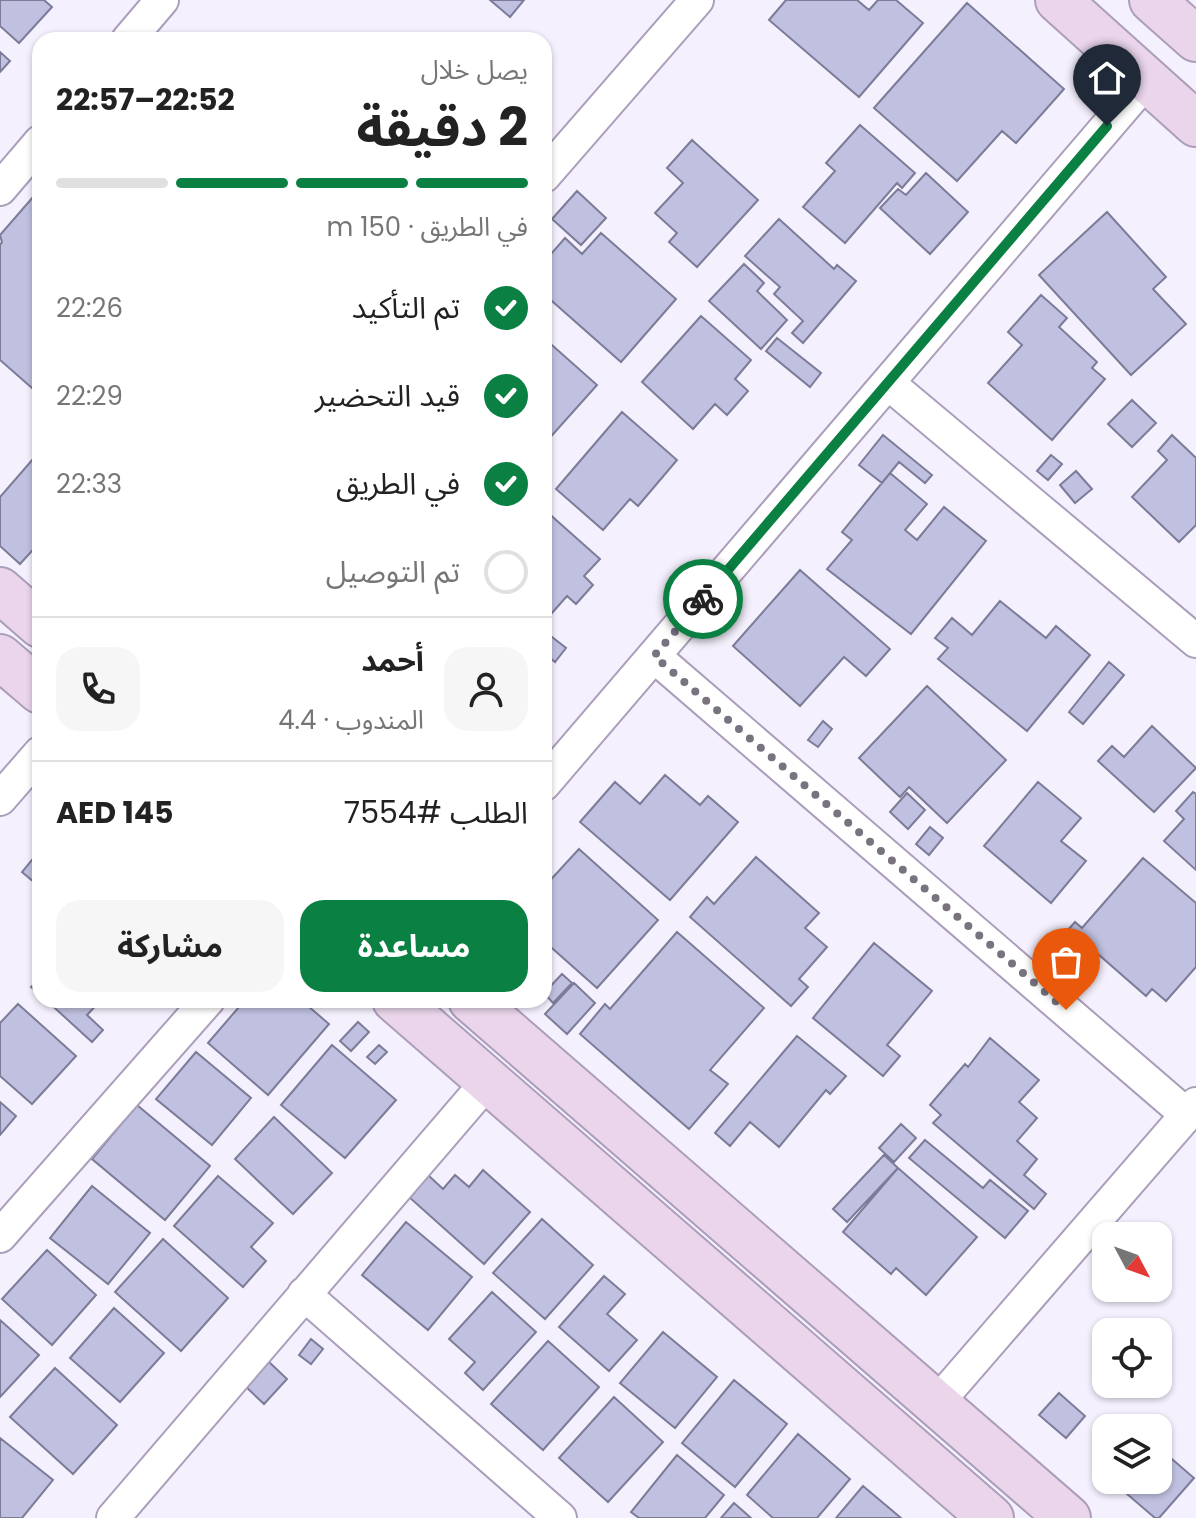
<!DOCTYPE html>
<html lang="ar">
<head>
<meta charset="utf-8">
<style>
	:root { --surface:#fff; --page:#f6f6f6; --text:#222; --muted:#767676; --line:#e0e0e0; --accent:#0b8043 }
	body { margin:0; font-family:Poppins,"Noto Sans Arabic",sans-serif; background:var(--page); color:var(--text); direction:rtl; height:100vh; display:flex; flex-direction:column; font-size:30px; white-space:nowrap }
	* { box-sizing:border-box; margin:0 }
	p { font-size:26px; color:var(--muted) }
	.icon { flex:none; width:44px; height:44px; fill:none; stroke:currentColor; stroke-width:2; stroke-linecap:round; stroke-linejoin:round }
	.map { position:relative; flex:1; overflow:hidden; direction:ltr }
	.drawer { position:absolute; left:32px; top:32px; width:520px; height:976px; display:flex; flex-direction:column; background:var(--surface); border-radius:24px; box-shadow:0 2px 6px #0004; direction:rtl }
	.drawer>* { flex:none }
	.needle { width:52px; rotate:131deg }
	.controls { position:absolute; left:1092px; top:1222px; display:grid; gap:16px }
	.controls a { display:grid; place-items:center; width:80px; height:80px; border-radius:16px; background:var(--surface); box-shadow:0 2px 6px #0004; font-size:40px }
	.pin { position:absolute; display:grid; place-items:center; width:68px; height:68px; color:#fff; margin:-82px -34px; border-radius:50% 50% 50% 0; rotate:-45deg; box-shadow:0 0 8px #0007 }
	.pin .icon { rotate:45deg }
	.courier { position:absolute; display:grid; place-items:center; width:80px; height:80px; margin:-40px; border:6px solid #0b8043; border-radius:50%; background:#fff; color:#222; box-shadow:0 2px 10px #0007 }
	.overview em { font-style:normal; font-weight:700 }
	.overview div { display:flex; flex-direction:column-reverse }
	.overview { display:flex; align-items:center; justify-content:space-between; height:136px; padding:0 24px }
	h1 { font-size:52px; font-weight:700; line-height:60px }
	.bar { display:grid; grid-template-columns:repeat(4,1fr); gap:12px 8px; align-content:center; height:96px; padding:0 24px }
	.bar i { height:10px; border-radius:6px; background:var(--line) }
	.bar .active { background:var(--accent) }
	.bar p { grid-column:span 4 }
	.line { display:flex; align-items:center; gap:20px; padding:0 24px; border-top:2px solid var(--line) }
	.line div { flex:1 }
	.round { display:grid; place-items:center; flex:none; width:84px; height:84px; border-radius:24px; background:var(--page) }
	ol { padding:0 24px; list-style:none }
	li { display:flex; align-items:center; gap:24px; height:88px }
	li p { margin-inline-start:auto }
	li .icon { padding:8px; border-radius:50%; background:var(--accent); color:#fff; stroke-width:4 }
	li:last-child { color:var(--muted) }
	li i { width:44px; height:44px; border:4px solid var(--line); border-radius:50% }
	.cta { display:flex; gap:16px; margin-top:auto; padding:16px 24px }
	.cta a { flex:1; height:92px; border-radius:24px; background:var(--accent); color:#fff; font-size:32px; font-weight:700; line-height:92px; text-align:center }
	.cta a+a { background:var(--page); color:var(--text) }
	.map>svg:first-child { display:block }
	.building { fill:#c0c1e0; stroke:#7c7c99; stroke-width:2 }
	.lines { fill:none; stroke-linecap:round; stroke-linejoin:round }
	.street-casing { stroke:#ab9ebb; stroke-width:36 }
	.secondary-casing { stroke:#ab9ebb; stroke-width:48 }
	.street { stroke:#fff; stroke-width:32 }
	.secondary { stroke:#ead5eb; stroke-width:44 }
	.done { stroke:#78737f; stroke-width:8; stroke-dasharray:0 14.4 }
	.route { stroke:#0b8043; stroke-width:10 }
</style>
</head>
<body>
<div class="map">
<svg width="1196" height="1518" viewBox="0 0 1196 1518">
	<rect width="100%" height="100%" fill="#f5f0fd"/>
	<path class="building" d="M0,0h44l8,7 -33,36 -19,-17z
		M490,0h34l-14,17z
		M786,0h71l12,10 9,-10h18l27,23 -64,74 -90,-77z
		M967,3l97,86 -48,54 -14,-12 -45,50 -83,-73z
		M0,52l10,9 -10,11z
		M860,125l55,48 -13,15 -5,-5 -52,60 -42,-36 32,-36 -9,-8z
		M692,140l66,60 -61,67 -28,-25 8,-9 -22,-20 28,-30 -16,-15z
		M926,173l42,39 -38,42 -50,-46 18,-19 8,6z
		M40,189v206l-40,-35v-115l2,-3 -2,-7z
		M577,191l29,27 -25,27 -29,-26z
		M1107,212l59,65 -13,12 33,35 -55,51 -92,-100z
		M779,219l55,50 3,-4 19,16 -53,62 -11,-10 11,-12 -29,-27 6,-7 -35,-31z
		M601,233l75,66 -55,63 -77,-68v-32l21,-24 17,16z
		M744,264l20,19 -7,8 30,29 -26,29 -52,-48z
		M1041,295l26,23 -8,9 38,35 -5,6 13,11 -53,61 -64,-57 34,-38 -14,-13z
		M701,316l50,44 -16,19 13,12 -21,24 -12,-11 -22,25 -51,-47z
		M544,338l53,47 -50,56 -3,-2z
		M777,338l44,35 -11,14 -44,-36z
		M1132,400l24,23 -24,24 -24,-23z
		M622,412l55,48 -39,46 -8,-7 -27,31 -47,-41z
		M883,435l49,40 -7,8 -26,-21 -17,21 -23,-18z
		M1172,435l24,23v67l-17,17 -47,-45 35,-37 -9,-9z
		M40,451v91l-20,22 -20,-18v-49z
		M1051,455l11,9 -14,16 -11,-9z
		M1076,471l16,18 -17,14 -15,-18z
		M890,473l37,31 -22,26 12,10 27,-33 42,34 -75,93 -84,-65 25,-29 -10,-8z
		M546,511l54,48 -16,17 9,9 -17,19 -9,-8 -23,26v-109z
		M800,570l90,79 -24,27 -22,-19 -44,49 -67,-60z
		M1000,601l46,37 10,-12 34,29 -63,76 -89,-72 10,-11 -13,-10 17,-20 20,17z
		M547,633l19,15 -11,14 -11,-9v-16z
		M1109,662l15,13 -41,49 -14,-12z
		M927,686l79,74 -59,63 -38,-36 -9,10 -41,-39z
		M823,721l9,8 -14,18 -10,-7z
		M1152,726l44,42 -42,44 -56,-51 14,-15 12,11z
		M665,775l35,30 8,-9 30,26 -68,78 -90,-78 35,-40 25,22z
		M1038,782l43,36 -20,23 25,20 -35,42 -67,-57z
		M1193,792l3,2v76l-32,-29 20,-22 -8,-8z
		M907,793l18,17 -17,19 -18,-17z
		M930,827l13,11 -14,17 -13,-11z
		M579,849l79,71 -61,68 -53,-47v-54z
		M40,850v37l-18,-15z
		M756,857l63,56 -14,15 22,19 -28,32 9,8 -17,19 -101,-89 17,-20 7,7z
		M1143,858l53,45v64l-30,34 -14,-12 -6,7 -55,-48 -24,27 -22,-19 30,-34 7,6z
		M677,932l87,76 -54,62 18,14 -39,45 -109,-95 25,-30 5,5z
		M874,943l58,48 -45,54 13,11 -17,20 -70,-58z
		M562,974l10,9 -19,20 -9,-10z
		M40,977v17l-9,-7z
		M574,983l21,20 -28,31 -22,-20z
		M46,1000h55l-14,15 16,15 -11,12z
		M245,1000h56l28,24 -61,71 -60,-52z
		M18,1004l58,52 -44,48 -32,-28v-53z
		M358,1022l11,10 -18,19 -11,-10z
		M797,1036l49,40 -16,18 -4,-4 -47,57 -29,-25 -20,24 -15,-13z
		M990,1038l49,42 -20,22 18,16 -20,23 20,18 -13,16 22,19 -12,15 -101,-86 8,-8 -11,-10 35,-41 3,3z
		M332,1045l64,55 -51,58 -64,-53z
		M379,1045l8,7 -12,12 -8,-7z
		M196,1052l55,46 -39,47 -56,-46z
		M0,1102l16,14 -16,19z
		M137,1105l73,61 -45,54 -73,-61z
		M274,1117l58,56 -39,41 -58,-55z
		M901,1124l15,14 -22,24 -15,-14z
		M925,1140l58,48 7,-8 38,31 -23,27 -96,-80z
		M884,1155l14,13 -51,54 -14,-13z
		M898,1168l79,69 -51,58 -30,-27 -5,6 -48,-42z
		M483,1170l47,42 -46,52 -75,-67 19,-22 15,14 12,-14 14,12z
		M218,1176l55,47 -22,24 15,14 -23,26 -69,-61z
		M92,1186l58,47 -42,51 -58,-46z
		M542,1219l51,46 -48,54 -52,-46z
		M406,1222l66,55 -44,53 -66,-55z
		M163,1239l65,59 -47,53 -66,-59z
		M47,1250l49,45 -44,50 -50,-46z
		M604,1276l21,18 -18,20 30,26 -28,31 -50,-44z
		M492,1292l44,40 -53,58 -18,-17 10,-11 -26,-23z
		M114,1308l50,45 -44,49 -50,-44z
		M0,1320l39,35 -39,42z
		M663,1332l54,45 -42,51 -55,-45z
		M311,1339l12,10 -12,15 -12,-9z
		M548,1341l51,46 -56,63 -52,-46z
		M268,1361l19,18 -23,25 -19,-18z
		M55,1368l62,57 -44,49 -63,-57z
		M734,1380l53,44 -52,63 -53,-44z
		M1059,1393l26,23 -19,22 -27,-23z
		M614,1397l49,45 -55,60 -49,-44z
		M798,1434l52,45 -33,39h-44l-26,-23z
		M0,1438l53,42 -31,38h-22z
		M1158,1447l36,31 -35,40h-4l-35,-30 7,-8h31z
		M677,1455l47,40 -19,23h-66l-8,-6z
		M863,1486l38,32h-65z
		M734,1503l17,15h-30z"/>
	<g class="lines">
		<defs>
			<path id="street" d="M128,40l34,-40
				M544,176l153,-176
				M0,189l40,-47
				M888,383l308,258
				M654,656l533,459
				M544,784l603,-704
				M0,799l40,-46
				M0,1236l208,-236
				M304,1294l256,224
				M936,1404l260,-300
				M113,1518l375,-437"/>
			<path id="secondary" d="M1058,0l138,124
				M1152,0l44,39
				M0,590l40,35
				M0,657l40,34
				M395,1000l596,518
				M471,1000l597,518"/>
		</defs>
		<use href="#street" class="street-casing"/>
		<use href="#secondary" class="secondary-casing"/>
		<use href="#street" class="street"/>
		<use href="#secondary" class="secondary"/>
	</g>
	<g class="lines">
		<path class="done" d="M703,599l-49,57 412,354"/>
		<path class="route" d="M703,599l404,-473"/>
	</g>
</svg>
<div class="controls">
<a><svg class="needle" viewBox="-14 -14 28 28"><path d="M0-13l5 13h-10z" fill="#e53935"/><path d="M0 13l5-13h-10z" fill="#767676"/></svg></a>
<a><svg class="icon" aria-label="locate" viewBox="0 0 24 24"><circle cx="12" cy="12" r="6"/><path d="M12 2v4M12 18v4M2 12h4M18 12h4"/></svg></a>
<a><svg class="icon" aria-label="layers" viewBox="0 0 24 24"><path d="M12 4l9 5-9 5-9-5zM3 14l9 5 9-5"/></svg></a>
</div>
<div class="pin" style="left:1066px;top:1010px;background:#ea580c"><svg class="icon" aria-label="bag" viewBox="0 0 24 24"><path d="M5 8h14l-1 12H6zM9 8a3 3 0 0 1 6 0"/></svg></div>
<div class="pin" style="left:1107px;top:126px;background:#1f2937"><svg class="icon" aria-label="home" viewBox="0 0 24 24"><path d="M3 11l9-7 9 7M6 9v11h12V9"/></svg></div>
<div class="courier" style="left:703px;top:599px"><svg class="icon" aria-label="bike" viewBox="0 0 24 24"><circle cx="6" cy="16" r="4"/><circle cx="18" cy="16" r="4"/><path d="M6 16l4-8h5l3 8M10 8l3 8H6M13 5h3"/></svg></div>
<section class="drawer">
<div class="overview"><div><h1>2 دقيقة</h1><p>يصل خلال</p></div><em>22:52–22:57</em></div>
<div class="bar"><i class="active"></i><i class="active"></i><i class="active"></i><i></i><p>في الطريق · 150 m</p></div>
<ol>
<li><svg class="icon" aria-label="check" viewBox="0 0 24 24"><path d="M5 12l5 5 9-10"/></svg>تم التأكيد<p>22:26</p></li>
<li><svg class="icon" aria-label="check" viewBox="0 0 24 24"><path d="M5 12l5 5 9-10"/></svg>قيد التحضير<p>22:29</p></li>
<li><svg class="icon" aria-label="check" viewBox="0 0 24 24"><path d="M5 12l5 5 9-10"/></svg>في الطريق<p>22:33</p></li>
<li><i></i>تم التوصيل</li>
</ol>
<div class="line" style="height:144px"><a class="round"><svg class="icon" aria-label="person" viewBox="0 0 24 24"><circle cx="12" cy="8" r="4"/><path d="M4 21q1-7 8-7t8 7"/></svg></a><div><b>أحمد</b><p>المندوب · 4.4</p></div><a class="round"><svg class="icon" aria-label="phone" viewBox="0 0 24 24"><path d="M5 4h4l2 5-3 2q2 4 5 5l2-3 5 2v4C11 20 4 13 5 4z"/></svg></a></div>
<div class="line" style="height:104px"><div>الطلب #7554</div><b>AED 145</b></div>
<div class="cta"><a>مساعدة</a><a>مشاركة</a></div>
</section>
</div>
</body>
</html>
